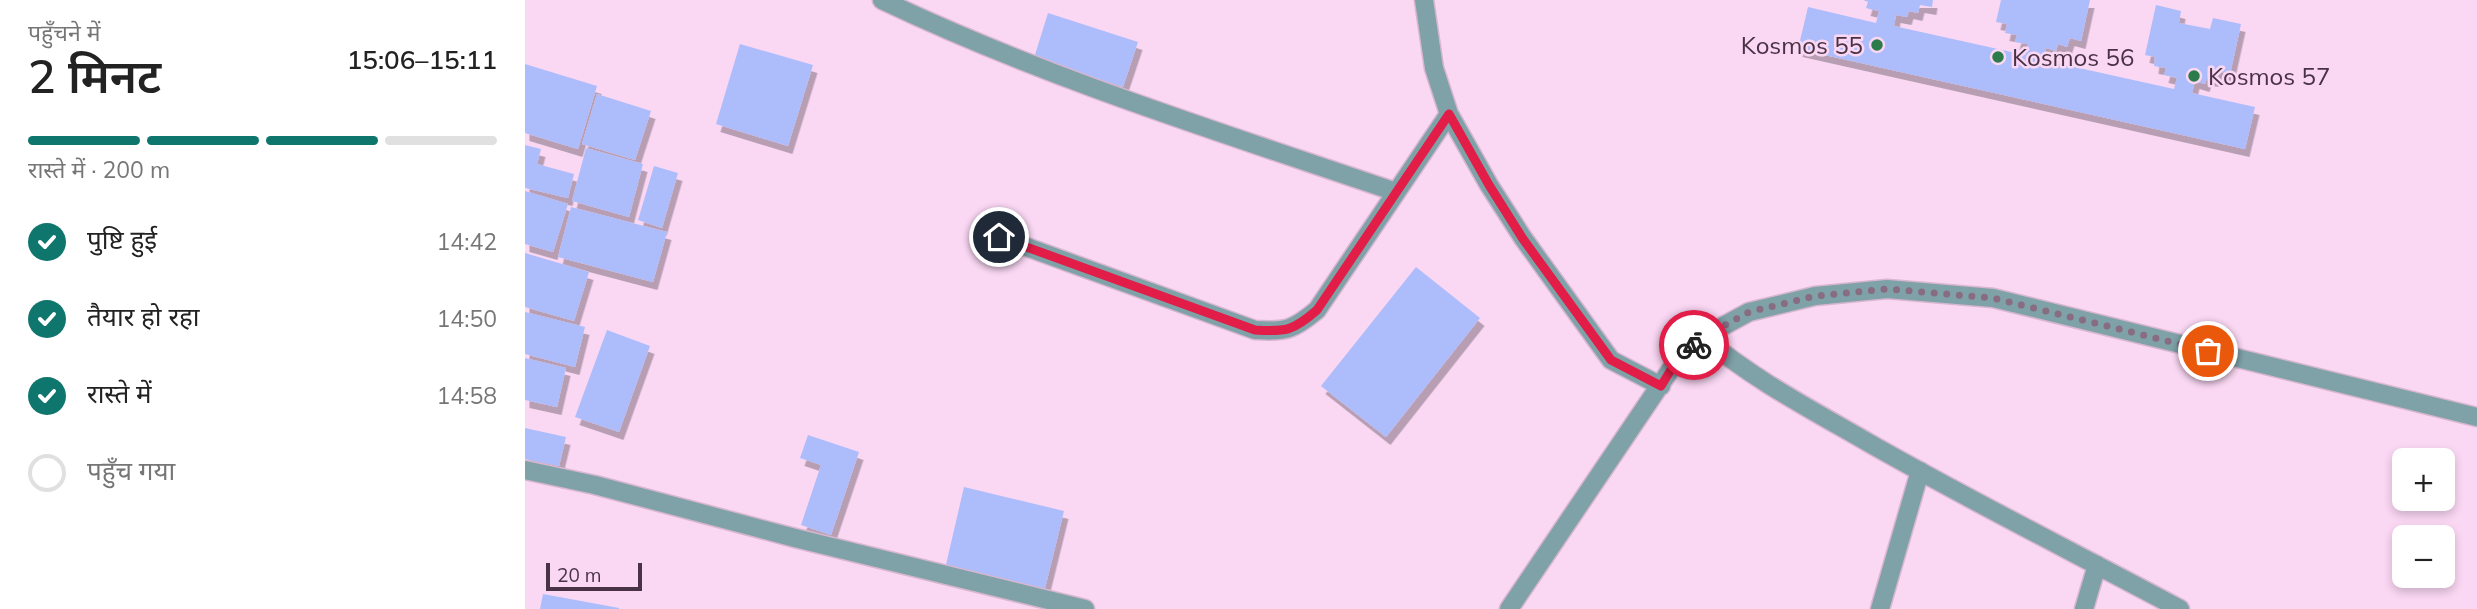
<!DOCTYPE html>
<html lang="hi">
<head>
<meta charset="utf-8">
<style>
	:root { --surface:#fff; --page:#f6f6f6; --text:#222; --muted:#767676; --line:#e0e0e0; --accent:#0f766e }
	body { margin:0; font-family:Mulish,"Noto Sans Devanagari",sans-serif; background:var(--page); color:var(--text); height:100vh; display:flex; flex-direction:column; font-size:26px; white-space:nowrap }
	* { box-sizing:border-box; margin:0 }
	p { font-size:23px; color:var(--muted) }
	.icon { flex:none; width:38px; height:38px; fill:none; stroke:currentColor; stroke-width:2; stroke-linecap:round; stroke-linejoin:round }
	.map { position:relative; flex:1; overflow:hidden }
	.side { display:flex; flex-direction:column; background:var(--surface); width:525px }
	.side>* { flex:none }
	.controls { position:absolute; left:1867px; top:448px; display:grid; gap:14px }
	.controls a { display:grid; place-items:center; width:63px; height:63px; border-radius:10px; background:var(--surface); box-shadow:0 4px 10px #0003; font-size:35px }
	.scale { position:absolute; left:21px; bottom:18px; width:96px; box-sizing:border-box; padding-left:7px; border:4px solid #493245; border-top:0; font-size:19px; line-height:24px; white-space:nowrap; color:#493245; -webkit-text-stroke:5px #fad7f3; paint-order:stroke }
	.pin { position:absolute; display:grid; place-items:center; width:60px; height:60px; color:#fff; margin:-30px; border:4px solid #fff; border-radius:50%; box-shadow:0 2px 7px #0007 }
	.courier { position:absolute; display:grid; place-items:center; width:70px; height:70px; margin:-35px; border:5px solid #e11d48; border-radius:50%; background:#fff; color:#222; box-shadow:0 2px 9px #0007 }
	.head em { font-style:normal; font-weight:600 }
	.head div { display:flex; flex-direction:column-reverse }
	.head { display:flex; align-items:center; justify-content:space-between; height:119px; padding:0 28px }
	h1 { font-size:46px; font-weight:600; line-height:52px }
	.bar { display:grid; grid-template-columns:repeat(4,1fr); gap:10px 7px; align-content:center; height:84px; padding:0 28px }
	.bar i { height:9px; border-radius:5px; background:var(--line) }
	.bar .current { background:var(--accent) }
	.bar p { grid-column:span 4 }
	ol { padding:0 28px; list-style:none }
	li { display:flex; align-items:center; gap:21px; height:77px }
	li p { margin-inline-start:auto }
	li .icon { padding:7px; border-radius:50%; background:var(--accent); color:#fff; stroke-width:4 }
	li:last-child { color:var(--muted) }
	li i { width:38px; height:38px; border:4px solid var(--line); border-radius:50% }
	main { display:flex; flex:1; min-height:0 }
	.map>svg:first-child { display:block }
	.building { fill:#adbdfb; filter:url(#shadow) }
	.lines { fill:none; stroke-linecap:round; stroke-linejoin:round }
	.minor-casing { stroke:#d7b6d0; stroke-width:21 }
	.minor { stroke:#7fa1a8; stroke-width:18 }
	.done { stroke:#876c82; stroke-width:7; stroke-dasharray:0 12.6 }
	.route { stroke:#e11d48; stroke-width:9 }
	.poi-dot { fill:#2d7b4b; stroke:#fad7f3; stroke-width:2.5 }
	.labels { text-anchor:middle; dominant-baseline:central; stroke-width:5; stroke-linejoin:round; paint-order:stroke }
	.poi-label { font-size:24px; fill:#493245; stroke:#fad7f3; text-anchor:start }
</style>
</head>
<body>
<main>
<section class="side">
<div class="head"><div><h1>2 मिनट</h1><p>पहुँचने में</p></div><em>15:06–15:11</em></div>
<div class="bar"><i class="current"></i><i class="current"></i><i class="current"></i><i></i><p>रास्ते में · 200 m</p></div>
<ol>
<li><svg class="icon" aria-label="check" viewBox="0 0 24 24"><path d="M5 12l5 5 9-10"/></svg>पुष्टि हुई<p>14:42</p></li>
<li><svg class="icon" aria-label="check" viewBox="0 0 24 24"><path d="M5 12l5 5 9-10"/></svg>तैयार हो रहा<p>14:50</p></li>
<li><svg class="icon" aria-label="check" viewBox="0 0 24 24"><path d="M5 12l5 5 9-10"/></svg>रास्ते में<p>14:58</p></li>
<li><i></i>पहुँच गया</li>
</ol>
</section>
<div class="map">
<svg width="1952" height="609" viewBox="0 0 1952 609">
	<defs>
		<filter id="shadow"><feDropShadow dx="4.5" dy="8" stdDeviation="0" flood-color="#0004"/></filter>
	</defs>
	<rect width="100%" height="100%" fill="#fad7f3"/>
	<path class="building" d="M1338,0h70l-1,7 -12,-2 -2,8 -9,-2 -2,6 -11,-2 -2,11 131,29 3,-11 -13,-2 2,-7 -12,-2 2,-9 -11,-2 5,-22h89l-9,41 -11,-3 -3,9 -9,-3 -2,7 -10,-3 -3,12 131,29 3,-11 -13,-3 2,-7 -12,-2 1,-9 -10,-2 11,-50 25,6 -2,12 31,6 3,-11 28,6 -11,50 -12,-3 -2,8 -9,-1 -2,6 -10,-3 -3,12 63,14 -10,42 -447,-100 10,-42 68,16 3,-12 -13,-3 2,-6z
		M523,13l90,29 -15,45 -89,-29z
		M215,44l73,21 -25,81 -72,-22z
		M0,64l72,22 -19,63 -53,-16z
		M72,94l54,17 -16,49 -53,-16z
		M0,145l16,4 -4,15 37,10 -6,24 -43,-10z
		M61,148l57,16 -14,53 -57,-16z
		M129,166l24,7 -16,55 -24,-8z
		M0,191l43,13 -15,48 -28,-8z
		M46,207l96,25 -14,50 -95,-25z
		M0,253l64,19 -15,49 -49,-14z
		M891,267l64,51 -94,119 -65,-51z
		M0,312l60,15 -10,40 -50,-13z
		M82,330l43,16 -31,86 -44,-15z
		M0,358l41,10 -9,39 -32,-7z
		M0,428l41,9 -7,29 -34,-7z
		M283,435l51,17 -28,83 -30,-10 20,-60 -21,-7z
		M439,487l100,24 -20,81 -99,-23z
		M18,594l76,14v1h-79z"/>
	<g class="lines">
		<defs>
			<path id="minor" d="M357,0c166,79 341,133 514,192
				M899,0l10,68 15,46 40,71 34,53 88,122 50,26
				M474,237l256,93c31,2 38,0 62,-20l132,-196
				M1178,337c51,43 109,73 166,106 102,58 208,111 311,166
				M0,470l70,15 200,53 290,71
				M984,609l168,-249 26,-23 46,-25 66,-16 72,-7 106,9 484,119
				M1355,609l40,-138
				M1559,609l13,-44"/>
		</defs>
		<use href="#minor" class="minor-casing"/>
		<use href="#minor" class="minor"/>
	</g>
	<g class="lines">
		<path class="done" d="M1169,345l9,-8 46,-25 66,-16 72,-7 106,9 215,53"/>
		<path class="route" d="M474,237l256,93c31,2 38,1 62,-20l132,-196 40,71 34,54 88,121 50,26 16,-26 17,-15"/>
	</g>
	<g class="poi-dot">
		<circle cx="1352" cy="45" r="7"/>
		<circle cx="1473" cy="57" r="7"/>
		<circle cx="1669" cy="76" r="7"/>
	</g>
	<g class="labels">
		<g class="poi-label">
			<text x="1338" y="45" text-anchor="end">Kosmos 55</text>
			<text x="1487" y="57">Kosmos 56</text>
			<text x="1683" y="76">Kosmos 57</text>
		</g>
	</g>
</svg>
<div class="controls">
<a>+</a>
<a>−</a>
</div>
<div class="scale">20 m</div>
<div class="pin" style="left:1683px;top:351px;background:#ea580c"><svg class="icon" aria-label="bag" viewBox="0 0 24 24"><path d="M5 8h14l-1 12H6zM9 8a3 3 0 0 1 6 0"/></svg></div>
<div class="pin" style="left:474px;top:237px;background:#1f2937"><svg class="icon" aria-label="home" viewBox="0 0 24 24"><path d="M3 11l9-7 9 7M6 9v11h12V9"/></svg></div>
<div class="courier" style="left:1169px;top:345px"><svg class="icon" aria-label="bike" viewBox="0 0 24 24"><circle cx="6" cy="16" r="4"/><circle cx="18" cy="16" r="4"/><path d="M6 16l4-8h5l3 8M10 8l3 8H6M13 5h3"/></svg></div>
</div>
</main>
</body>
</html>
